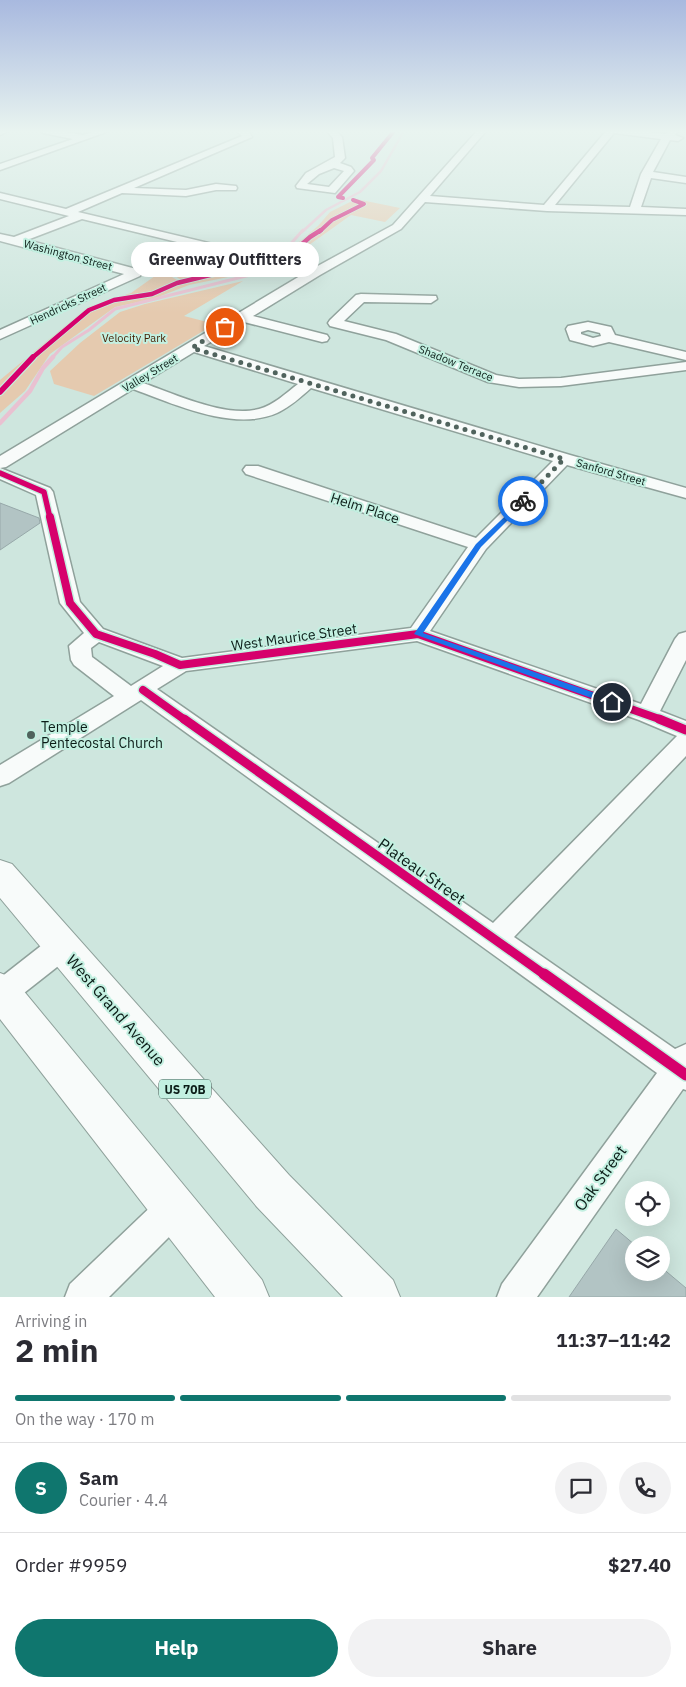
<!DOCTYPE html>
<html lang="en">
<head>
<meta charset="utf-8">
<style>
	:root { --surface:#fff; --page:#f2f2f3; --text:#2b2b33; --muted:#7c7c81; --line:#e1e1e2; --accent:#0f766e }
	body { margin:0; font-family:"IBM Plex Sans",sans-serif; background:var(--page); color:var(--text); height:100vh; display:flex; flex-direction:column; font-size:19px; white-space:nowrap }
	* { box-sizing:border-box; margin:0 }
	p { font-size:16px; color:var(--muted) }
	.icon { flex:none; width:28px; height:28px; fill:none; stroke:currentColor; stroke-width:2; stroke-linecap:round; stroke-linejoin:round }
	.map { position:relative; height:1297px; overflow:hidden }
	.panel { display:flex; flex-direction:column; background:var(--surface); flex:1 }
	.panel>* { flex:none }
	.tools { position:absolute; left:625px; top:1181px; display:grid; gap:10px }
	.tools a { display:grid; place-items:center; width:45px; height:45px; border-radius:50%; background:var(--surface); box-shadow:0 5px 20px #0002; font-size:25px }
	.pin { position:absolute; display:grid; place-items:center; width:42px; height:42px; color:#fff; margin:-21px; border:2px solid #fff; border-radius:50%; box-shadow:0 1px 5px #0007 }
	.courier { position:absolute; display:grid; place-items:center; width:50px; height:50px; margin:-25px; border:4px solid #1a73e8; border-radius:50%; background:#fff; color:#222; box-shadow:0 1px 6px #0007 }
	.bubble { position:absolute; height:35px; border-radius:18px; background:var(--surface); box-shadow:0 5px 20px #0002; font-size:16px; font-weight:800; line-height:35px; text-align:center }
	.summary em { font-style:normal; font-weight:800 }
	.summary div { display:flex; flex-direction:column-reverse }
	.summary { display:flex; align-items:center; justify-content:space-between; height:85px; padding:0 15px }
	h1 { font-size:32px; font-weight:800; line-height:38px }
	.bar { display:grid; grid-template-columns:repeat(4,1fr); gap:8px 5px; align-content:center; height:60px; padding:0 15px }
	.bar i { height:6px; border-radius:4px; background:var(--line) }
	.bar .active { background:var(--accent) }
	.bar p { grid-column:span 4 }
	.line { display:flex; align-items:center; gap:12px; padding:0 15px; border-top:1px solid var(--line) }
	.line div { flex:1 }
	.round { display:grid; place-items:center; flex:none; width:52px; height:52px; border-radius:26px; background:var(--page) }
	.cta { display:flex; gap:10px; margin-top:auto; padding:10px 15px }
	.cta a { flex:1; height:58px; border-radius:30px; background:var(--accent); color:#fff; font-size:20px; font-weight:800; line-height:58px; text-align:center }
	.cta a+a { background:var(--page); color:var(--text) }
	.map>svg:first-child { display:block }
	.green { fill:#e5caaf }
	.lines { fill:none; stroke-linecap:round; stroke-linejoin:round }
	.stream-far2 { stroke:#e9c1d1; stroke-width:2.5 }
	.stream-far1 { stroke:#e9c1d1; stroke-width:3 }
	.stream { stroke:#e9c1d1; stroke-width:4.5 }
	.building { fill:#b2c4c4; stroke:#97a8a9 }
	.minor-casing { stroke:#8fa19b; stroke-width:3 }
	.major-casing { stroke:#8fa19b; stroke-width:2 }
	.path { stroke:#d3dad8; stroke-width:1; stroke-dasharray:0.5 2; stroke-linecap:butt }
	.minor { fill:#f8fbfa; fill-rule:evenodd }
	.major { fill:#f8fbfa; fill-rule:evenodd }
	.cycleway-far5-casing { stroke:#c3f0e1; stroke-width:5 }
	.cycleway-far4-casing { stroke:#c3f0e1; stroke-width:6 }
	.cycleway-far3-casing { stroke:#c3f0e1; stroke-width:8 }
	.cycleway-far2-casing { stroke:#c3f0e1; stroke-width:11 }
	.cycleway-far1-casing { stroke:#c3f0e1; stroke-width:12 }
	.cycleway-casing { stroke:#c3f0e1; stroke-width:14 }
	.cycleway-far5 { stroke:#d6006c; stroke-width:4 }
	.cycleway-far4 { stroke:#d6006c; stroke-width:4.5 }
	.cycleway-far3 { stroke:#d6006c; stroke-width:5.5 }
	.cycleway-far2 { stroke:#d6006c; stroke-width:8 }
	.cycleway-far1 { stroke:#d6006c; stroke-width:9 }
	.cycleway { stroke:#d6006c; stroke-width:11 }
	.route { fill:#1a73e8 }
	.done { stroke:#50635d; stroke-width:5; stroke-dasharray:0 9 }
	.poi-dot { fill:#50635d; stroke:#c3f0e1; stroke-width:2 }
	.labels { text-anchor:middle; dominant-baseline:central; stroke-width:4; stroke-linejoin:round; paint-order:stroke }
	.far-street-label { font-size:11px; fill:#0c1d18; stroke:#c3f0e1 }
	.far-park-label { font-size:11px; fill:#441f03; stroke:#c3f0e1 }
	.shield { fill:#c3f0e1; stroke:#435c54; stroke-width:1 }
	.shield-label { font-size:12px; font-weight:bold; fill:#0c1d18 }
	.street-label { font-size:14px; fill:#0c1d18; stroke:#c3f0e1 }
	.poi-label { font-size:14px; fill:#0c1d18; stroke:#c3f0e1; text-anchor:start }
	.near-street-label { font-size:16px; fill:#0c1d18; stroke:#c3f0e1 }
</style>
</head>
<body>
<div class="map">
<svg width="686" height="1297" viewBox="0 0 686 1297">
	<rect width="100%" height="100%" fill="#cee6de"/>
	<path class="green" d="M356,199l44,9 -15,14 -34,-7 -63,45 -8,-2 38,-32 12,-14z
		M196,248l50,12 14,5 -12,8 -59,12 -36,14 -38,8 -65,47 -25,37 -25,22v-33l88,-73 43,-14 31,-22 15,9h4l-16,-11z
		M243,281l-59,35 31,8 -121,72 -40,-12 -4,-13 30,-28 40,-31 25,-8z"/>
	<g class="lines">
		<path class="stream-far2" d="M302,232l24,-22 34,-18 21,-21 23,-40"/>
		<path class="stream-far1" d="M52,358l10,-11 27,-17 26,-21 135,-34 22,-10 31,-35"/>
		<path class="stream" d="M0,423l30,-32 13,-23 10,-11"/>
	</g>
	<path class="building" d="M0,503l39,15 1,5 -40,27z
		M616,1229l19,16 -1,27h27v-5l25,21v9h-117z"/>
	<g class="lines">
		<defs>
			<path id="minor" d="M0,131h9l-9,4z
				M42,131h18l23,4 13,-4h13l-109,39v-6l73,-25 -30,-6z
				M237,131h11l4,6 -118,51 52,2 30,-6 20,2 1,2 -1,2h-20l-30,6 -64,-3 -44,19 236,56 79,-43 84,-94h9l-56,65 114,9 62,-74h34l26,3 3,-3h9l-3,4 8,3 -5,3 -8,-1 -17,32 33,5v6l-35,-5 -10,29 45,2v6l-139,-4 -122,-9 -24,27 -81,46 -67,41 74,19 2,3 -2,3 -5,1 -78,-20 -40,24 366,109 116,33v10l-119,-33 -81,84 -56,82 211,73 34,-65 4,-5 7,-2v28l-26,51 26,10v35l-172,181 161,112 11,-5v46l-3,-1 -146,208h-40l5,-13 155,-211 -516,-373 -132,83 -9,3v-21l114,-69 -40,-31 -3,-5 -2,-14 15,-13 -24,-30 -24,-108 -36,-16v-23l305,-183 -223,-54 -55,21 113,30 2,3 -2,3 -140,63v-9l124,-56 -124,-33v-7l14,3 55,-21 -69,-17v-6l66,16 176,-73zM614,133l47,6 -20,35 -11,33 -75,-2zM194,352l104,32c-12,9 -24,21 -39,25 -34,9 -84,-15 -116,-26zM311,388l242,73 -77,77 -218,-72h-12l-3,4 3,4 222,73 -57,81 -229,30 -79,-29 -23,-27 -27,-110 -3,-4 -50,-20 6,-1 127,-78c41,15 101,43 144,24 13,-6 24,-16 34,-25zM417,641l222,79 38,16 -184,187 -336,-234 29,-18zM99,642l64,24 -32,20 -39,-29 -1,-9z
				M327,131h9l6,6 3,21 -5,5 11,4 3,4 -19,22 -38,-5 -1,-2 10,-13 29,-16 -2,-19zM334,168l10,3 -15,16 -22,-3 12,-10z
				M361,294l75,2 1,3 -6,4 -67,-1 -20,19 52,13 100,41 23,4 42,-1 125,-16v8l-125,16 -42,1 -31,-5 -102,-42 -56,-14 -2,-3 2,-3 26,-25z
				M588,322l23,5 4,8 71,17v8l-77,-18 -16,4 -23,-6 -4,-11 2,-3zM588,330l12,3 1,3 -8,2 -12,-4v-2z
				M61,935l10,3 4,9 -4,9 -61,48 -10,4v-30l51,-40z
				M174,1191l12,5 5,12 -5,12 -77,77h-44l5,-13 92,-88z"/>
			<path id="major" d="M0,860l12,4 277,311 104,105 7,17h-57l-86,-90 -257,-309z
				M0,973l13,5 249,302 7,17h-54l-215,-278z"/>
		</defs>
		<use href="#minor" class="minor-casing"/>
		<use href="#major" class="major-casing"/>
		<path class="path" d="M343,198l10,2"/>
		<use href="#minor" class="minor"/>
		<use href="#major" class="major"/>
		<defs>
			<path id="cycleway-far5" d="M343,198l-5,-1 36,-37 -2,-2 22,-27
				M319,232l13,-12 32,-16 -11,-4"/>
			<path id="cycleway-far4" d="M32,358l57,-48 25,-10 38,-6 25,-11 58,-14 2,-4 14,-5 26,6 11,-6 -3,-1 25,-22 11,-7"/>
			<path id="cycleway-far3" d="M0,392l33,-35
				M0,473l44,19 6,26"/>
			<path id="cycleway-far2" d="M50,517l20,86 26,31 59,20 25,11 238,-31 244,86
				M143,690l42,30"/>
			<path id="cycleway-far1" d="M184,719l361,256
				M659,719l27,11"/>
			<path id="cycleway" d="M544,974l142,101"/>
		</defs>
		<use href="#cycleway-far5" class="cycleway-far5-casing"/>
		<use href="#cycleway-far4" class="cycleway-far4-casing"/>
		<use href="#cycleway-far3" class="cycleway-far3-casing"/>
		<use href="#cycleway-far2" class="cycleway-far2-casing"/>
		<use href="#cycleway-far1" class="cycleway-far1-casing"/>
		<use href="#cycleway" class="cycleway-casing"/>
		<use href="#cycleway-far5" class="cycleway-far5"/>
		<use href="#cycleway-far4" class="cycleway-far4"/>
		<use href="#cycleway-far3" class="cycleway-far3"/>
		<use href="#cycleway-far2" class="cycleway-far2"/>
		<use href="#cycleway-far1" class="cycleway-far1"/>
		<use href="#cycleway" class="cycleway"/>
	</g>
	<linearGradient id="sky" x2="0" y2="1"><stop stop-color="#a8b9df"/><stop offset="0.42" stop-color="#e9f4f0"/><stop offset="1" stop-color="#e9f4f0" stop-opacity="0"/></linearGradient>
	<rect width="686" height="313" fill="url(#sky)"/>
	<path class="route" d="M523,499l3,2 -1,2 -44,44 -58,86 192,67v4h-7l-194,-70 62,-90z"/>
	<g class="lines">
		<path class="done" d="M225,327l-33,21 372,111 -41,42"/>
	</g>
	<circle class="poi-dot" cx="31" cy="735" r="5"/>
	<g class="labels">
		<g class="far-street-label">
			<text transform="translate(68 255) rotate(15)">Washington Street</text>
			<text transform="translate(68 304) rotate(-25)">Hendricks Street</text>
			<text transform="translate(456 363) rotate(22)">Shadow Terrace</text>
			<text transform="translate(150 373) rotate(-31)">Valley Street</text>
			<text transform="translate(611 472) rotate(16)">Sanford Street</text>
		</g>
		<g class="far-park-label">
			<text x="134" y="338">Velocity Park</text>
		</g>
		<rect class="shield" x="159" y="1079.5" width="52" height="19" rx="4"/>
		<g class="shield-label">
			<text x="185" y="1089">US 70B</text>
		</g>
		<g class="street-label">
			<text transform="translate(365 508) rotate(18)">Helm Place</text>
			<text transform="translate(294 637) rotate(-8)">West Maurice Street</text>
		</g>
		<g class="poi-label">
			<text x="41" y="727">Temple<tspan x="41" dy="16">Pentecostal Church</tspan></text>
		</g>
		<g class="near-street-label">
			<text transform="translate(422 871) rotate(35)">Plateau Street</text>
			<text transform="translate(116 1010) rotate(49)">West Grand Avenue</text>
			<text transform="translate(600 1178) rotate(-54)">Oak Street</text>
		</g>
	</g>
</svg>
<div class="tools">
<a><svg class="icon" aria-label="locate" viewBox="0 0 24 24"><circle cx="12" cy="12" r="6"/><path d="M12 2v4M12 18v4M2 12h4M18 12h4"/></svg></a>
<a><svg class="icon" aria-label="layers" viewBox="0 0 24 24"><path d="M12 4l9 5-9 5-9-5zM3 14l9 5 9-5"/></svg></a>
</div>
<div class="pin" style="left:225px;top:327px;background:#ea580c"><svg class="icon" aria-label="bag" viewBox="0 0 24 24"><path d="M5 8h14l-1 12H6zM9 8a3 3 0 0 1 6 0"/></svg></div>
<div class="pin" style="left:612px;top:702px;background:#1f2937"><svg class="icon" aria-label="home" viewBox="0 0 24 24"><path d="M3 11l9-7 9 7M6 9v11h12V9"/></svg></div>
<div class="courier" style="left:523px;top:501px"><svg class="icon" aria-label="bike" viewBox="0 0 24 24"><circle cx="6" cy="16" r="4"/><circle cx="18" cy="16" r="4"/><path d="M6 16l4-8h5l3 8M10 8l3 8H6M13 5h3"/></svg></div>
<div class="bubble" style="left:131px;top:242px;width:188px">Greenway Outfitters</div>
</div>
<section class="panel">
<div class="summary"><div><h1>2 min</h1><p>Arriving in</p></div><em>11:37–11:42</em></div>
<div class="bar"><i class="active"></i><i class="active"></i><i class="active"></i><i></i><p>On the way · 170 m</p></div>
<div class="line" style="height:90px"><b class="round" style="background:var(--accent);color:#fff">S</b><div><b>Sam</b><p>Courier · 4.4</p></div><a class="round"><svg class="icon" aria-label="chat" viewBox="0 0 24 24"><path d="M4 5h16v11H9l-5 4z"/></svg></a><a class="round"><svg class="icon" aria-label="phone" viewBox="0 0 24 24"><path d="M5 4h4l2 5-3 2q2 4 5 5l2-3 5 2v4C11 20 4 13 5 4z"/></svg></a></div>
<div class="line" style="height:65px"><div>Order #9959</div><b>$27.40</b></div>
<div class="cta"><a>Help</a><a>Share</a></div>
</section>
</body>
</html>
